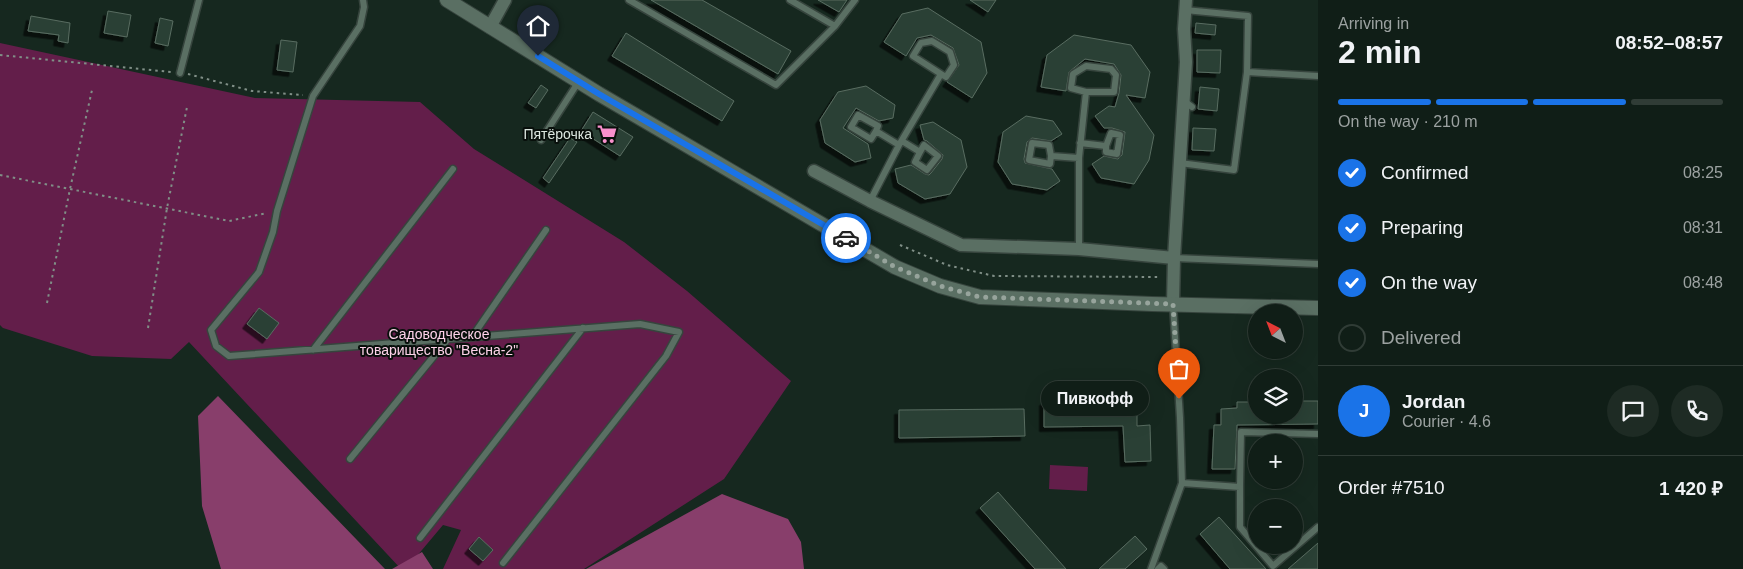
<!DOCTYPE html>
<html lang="en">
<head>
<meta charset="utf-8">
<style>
	:root { --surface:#101e17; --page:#1e2b24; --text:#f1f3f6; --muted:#9ca2a1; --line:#303c36; --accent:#1a73e8 }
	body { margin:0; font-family:Arial,sans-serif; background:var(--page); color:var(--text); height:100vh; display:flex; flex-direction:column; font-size:19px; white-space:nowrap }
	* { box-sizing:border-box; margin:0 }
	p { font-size:16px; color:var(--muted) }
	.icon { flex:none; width:28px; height:28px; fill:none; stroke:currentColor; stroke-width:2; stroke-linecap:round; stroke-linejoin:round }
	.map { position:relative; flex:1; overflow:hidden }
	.sheet { display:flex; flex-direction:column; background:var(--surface); width:425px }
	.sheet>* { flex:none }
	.needle { width:32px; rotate:318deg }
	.controls { position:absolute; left:1248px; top:304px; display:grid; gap:10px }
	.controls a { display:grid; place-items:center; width:55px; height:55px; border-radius:50%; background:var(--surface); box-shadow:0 5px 20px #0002,0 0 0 1px var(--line); font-size:25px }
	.pin { position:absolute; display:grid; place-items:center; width:42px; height:42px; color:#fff; margin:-51px -21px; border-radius:50% 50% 50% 0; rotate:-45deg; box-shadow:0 0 5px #0007 }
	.pin .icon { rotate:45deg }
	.courier { position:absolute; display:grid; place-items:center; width:50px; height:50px; margin:-25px; border:4px solid #1a73e8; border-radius:50%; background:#fff; color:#222; box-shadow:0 1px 6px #0007 }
	.bubble { position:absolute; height:35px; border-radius:18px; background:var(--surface); box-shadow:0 5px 20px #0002,0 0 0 1px var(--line); font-size:16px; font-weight:700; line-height:35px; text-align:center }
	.overview em { font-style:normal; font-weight:700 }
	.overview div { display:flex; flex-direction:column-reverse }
	.overview { display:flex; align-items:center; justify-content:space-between; height:85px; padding:0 20px }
	h1 { font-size:32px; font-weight:700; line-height:38px }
	.bar { display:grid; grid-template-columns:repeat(4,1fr); gap:8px 5px; align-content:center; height:60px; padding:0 20px }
	.bar i { height:6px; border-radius:4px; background:var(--line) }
	.bar .selected { background:var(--accent) }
	.bar p { grid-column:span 4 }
	.line { display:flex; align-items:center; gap:12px; padding:0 20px; border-top:1px solid var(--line) }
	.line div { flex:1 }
	.round { display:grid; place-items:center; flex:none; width:52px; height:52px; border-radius:26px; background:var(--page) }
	ol { padding:0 20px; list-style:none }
	li { display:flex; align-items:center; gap:15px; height:55px }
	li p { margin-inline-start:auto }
	li .icon { padding:5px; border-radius:50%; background:var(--accent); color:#fff; stroke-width:4 }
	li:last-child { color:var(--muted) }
	li i { width:28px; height:28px; border:2px solid var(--line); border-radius:50% }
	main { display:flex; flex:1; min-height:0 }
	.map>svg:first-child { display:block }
	.green { fill:#631e4a }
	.forest { fill:#883e6b }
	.building { fill:#2c3f35; stroke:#586d61; filter:url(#shadow) }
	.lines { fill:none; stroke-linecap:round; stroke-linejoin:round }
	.service-casing { stroke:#36443d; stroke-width:9 }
	.minor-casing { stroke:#36443d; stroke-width:15 }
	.tertiary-casing { stroke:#36443d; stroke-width:16 }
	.path { stroke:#808f87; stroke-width:2; stroke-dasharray:2.5 4; stroke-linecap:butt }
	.service { stroke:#5a6f63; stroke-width:6 }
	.minor { stroke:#5a6f63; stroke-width:12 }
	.tertiary { stroke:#5a6f63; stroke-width:14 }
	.done { stroke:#97a49c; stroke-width:5; stroke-dasharray:0 9 }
	.route { stroke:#1a73e8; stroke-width:6 }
	.labels { text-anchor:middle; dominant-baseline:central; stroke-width:4; stroke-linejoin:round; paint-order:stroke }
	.poi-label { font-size:14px; fill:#dce7e0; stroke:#080f0b; text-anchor:end }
	.park-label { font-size:14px; fill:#fed2e9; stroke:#080f0b }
</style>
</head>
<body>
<main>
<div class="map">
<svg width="1318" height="569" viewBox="0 0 1318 569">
	<defs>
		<filter id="shadow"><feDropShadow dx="-4.5" dy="4.5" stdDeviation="0" flood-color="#0009"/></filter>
	</defs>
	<rect width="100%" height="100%" fill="#16281f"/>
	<path class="green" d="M0,43l255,55 165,4 54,47 150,93 63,49 104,90 -67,98 -140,90h-141l18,-39 -18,-5 -37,44h-5l-212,-227 -18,17 -79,-3 -89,-28 -3,-3z
		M1050,465l38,2 -1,24 -38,-2z"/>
	<path class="forest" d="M218,396l167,173h-164l-19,-63 -4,-90z
		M722,494l66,25 13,23 3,27h-218z
		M422,552l11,17h-41z"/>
	<path class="building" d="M651,0h51l89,51 -13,23z
		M818,0h29l-8,12z
		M970,0h26l-8,12z
		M928,8l53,34 6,31 -15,25 -25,-16 12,-17 -6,-17 -22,-13 -14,3 -11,18 -22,-14 18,-28z
		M108,11l23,4 -4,22 -23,-4z
		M31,16l39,7 -2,20 -10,-2 1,-6 -31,-4z
		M160,18l13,3 -5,25 -13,-3z
		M1196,23l20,2 -1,10 -20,-2z
		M626,33l108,68 -12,20 -110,-65z
		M1074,35l57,10 19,27 -5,26 -19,-3 28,40 -5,25 -15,24 -33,-6 -9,-14 12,-8 14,3 4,-4 3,-23 -13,-4h-8l-9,-12 14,-10 6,1 4,-14 2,-18 -7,-11 -29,-5 -16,13 -3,19 -25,-4 6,-32z
		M281,40l16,2 -4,30 -16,-2z
		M1197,50h24l-1,23 -23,-1z
		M541,85l7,5 -12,18 -8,-5z
		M866,86l29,19 -2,13 -14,3 -23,-13 -13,20 25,16 3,14 -16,4 -30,-19 -5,-23 18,-28z
		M1200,87l19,2 -2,22 -19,-2z
		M593,112l40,25 -13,19 -39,-25z
		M1026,116l27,5 9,13 -11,7 -19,-3 -5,4 -3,17 1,4 27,6 8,12 -13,9 -35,-6 -14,-22 5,-30z
		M933,122l28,18 6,27 -17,27 -25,5 -27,-16 -3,-14 16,-4 14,9 4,1 2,-2 11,-14 1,-4 -16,-14 -3,-1 -4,-15z
		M1193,128l23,1 -2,22 -22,-1z
		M570,138l7,4 -28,41 -6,-5z
		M259,308l20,15 -12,16 -20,-15z
		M1137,399v27l13,-1 1,36 -26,1 -2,-36 -79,1v-26z
		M1294,401h24v23l-81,1 -2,44h-23l2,-44h7v-16l16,-1v-6h19v13h38z
		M1024,409l1,27 -126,2v-28z
		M998,492l68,77h-31l-55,-61z
		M1219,517l47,52h-36l-30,-35z
		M1135,536l12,13 -22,20h-26z
		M479,537l14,13 -10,11 -14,-12z
		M1318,543v26h-30z"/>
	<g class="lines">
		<defs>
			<path id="service" d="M363,0l1,7 -4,19 -47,70 -36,115 -4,21 -14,40 -48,58 5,16 13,10 411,-32 39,8 -13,24 -163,207
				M629,0l147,85 59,-59 20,-26
				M790,0l45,26
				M1185,10l63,6 -1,56
				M180,73l19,-73
				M1184,101l8,6
				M876,131l2,-5 -20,-11 -7,12 20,12 5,-8 23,14
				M541,140l38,-59
				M902,141l18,11 -5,10 12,8 11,-14 -14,-11 -4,7
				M1080,143l26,3v6l11,2 3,-19 -9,-2 -5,13
				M1051,156l-2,-11 -17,-2 -3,17 21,4 1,-8 28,2
				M1180,163l54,7 13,-98 71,4
				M870,201l29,-56 42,-71 5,3 8,-12 -4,-13 -18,-11 -11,2 -8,13 28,18
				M1079,249v-91l7,-66 -15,-4 2,-14 13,-8 25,3 5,6 -2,17h-28
				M1174,258l144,6
				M1173,304l7,114 2,65 58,4 1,-55 77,2
				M472,337l74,-107
				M313,350l140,-181
				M350,459l98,-120
				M1240,487v40l33,39 45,-39
				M420,538l163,-210
				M1151,569l31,-86
				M1158,569l3,-3 3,3"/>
			<path id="minor" d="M490,27l15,-27
				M814,171l56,30 91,44 118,4 95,9 -1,46
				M1174,258l12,-196 -2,-33 2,-29"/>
			<path id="tertiary" d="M447,0l152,94 296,173 45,19 40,11 172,7 166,4"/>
		</defs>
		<use href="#service" class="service-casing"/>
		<use href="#minor" class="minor-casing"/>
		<use href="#tertiary" class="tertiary-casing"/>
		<path class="path" d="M0,55l171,17
			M188,74l64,17 51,4
			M0,175l229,46 38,-8
			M900,245l47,20 47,11 167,1
			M47,303l23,-114 22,-99
			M148,328l19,-120 20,-101"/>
		<use href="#service" class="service"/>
		<use href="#minor" class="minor"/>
		<use href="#tertiary" class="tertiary"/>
	</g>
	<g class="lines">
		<path class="done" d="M846,238l49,29 45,19 40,11 193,7 6,95"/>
		<path class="route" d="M538,56l61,38 247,144"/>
	</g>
	<defs>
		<symbol id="supermarket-bare" viewBox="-9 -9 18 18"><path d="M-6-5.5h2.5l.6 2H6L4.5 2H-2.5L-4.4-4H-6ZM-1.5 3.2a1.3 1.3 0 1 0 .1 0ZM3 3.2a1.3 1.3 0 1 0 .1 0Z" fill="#f890cc" stroke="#080f0b" stroke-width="2.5" paint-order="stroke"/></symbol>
	</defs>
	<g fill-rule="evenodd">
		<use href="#supermarket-bare" x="593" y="120" width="28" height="28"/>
	</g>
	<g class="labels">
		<g class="poi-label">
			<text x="592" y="134">Пятёрочка</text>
		</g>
		<g class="park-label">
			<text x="439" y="334">Садоводческое<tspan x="439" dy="16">товарищество "Весна-2"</tspan></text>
		</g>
	</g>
</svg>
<div class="controls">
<a><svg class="needle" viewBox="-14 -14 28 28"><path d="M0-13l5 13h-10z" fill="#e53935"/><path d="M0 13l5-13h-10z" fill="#9ca2a1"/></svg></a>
<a><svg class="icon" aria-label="layers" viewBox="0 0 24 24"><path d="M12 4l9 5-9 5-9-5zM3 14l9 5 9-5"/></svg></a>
<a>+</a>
<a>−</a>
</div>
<div class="pin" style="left:1179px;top:399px;background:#ea580c"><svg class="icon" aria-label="bag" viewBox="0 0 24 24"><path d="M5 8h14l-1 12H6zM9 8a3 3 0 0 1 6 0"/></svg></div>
<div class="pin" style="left:538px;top:56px;background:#1f2937"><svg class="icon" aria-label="home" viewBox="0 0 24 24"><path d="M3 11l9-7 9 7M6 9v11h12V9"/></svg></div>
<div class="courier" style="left:846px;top:238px"><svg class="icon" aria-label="car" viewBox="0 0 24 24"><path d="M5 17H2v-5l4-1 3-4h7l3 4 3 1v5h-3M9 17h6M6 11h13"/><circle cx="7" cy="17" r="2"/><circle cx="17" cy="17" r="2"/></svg></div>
<div class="bubble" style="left:1041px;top:381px;width:108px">Пивкофф</div>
</div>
<section class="sheet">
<div class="overview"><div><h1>2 min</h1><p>Arriving in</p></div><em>08:52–08:57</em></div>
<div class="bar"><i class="selected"></i><i class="selected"></i><i class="selected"></i><i></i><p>On the way · 210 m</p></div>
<ol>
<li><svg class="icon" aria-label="check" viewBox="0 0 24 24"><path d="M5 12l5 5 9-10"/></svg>Confirmed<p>08:25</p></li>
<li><svg class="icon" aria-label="check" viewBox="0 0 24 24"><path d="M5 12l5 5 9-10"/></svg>Preparing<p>08:31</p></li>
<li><svg class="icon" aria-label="check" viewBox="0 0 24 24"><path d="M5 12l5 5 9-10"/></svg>On the way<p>08:48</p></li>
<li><i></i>Delivered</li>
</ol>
<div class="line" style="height:90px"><b class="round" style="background:var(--accent);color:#fff">J</b><div><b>Jordan</b><p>Courier · 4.6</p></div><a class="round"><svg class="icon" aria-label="chat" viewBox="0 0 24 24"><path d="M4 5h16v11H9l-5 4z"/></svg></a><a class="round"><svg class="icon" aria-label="phone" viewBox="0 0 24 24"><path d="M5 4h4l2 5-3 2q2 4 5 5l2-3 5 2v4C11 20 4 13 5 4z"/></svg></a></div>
<div class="line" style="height:65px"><div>Order #7510</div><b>1 420 ₽</b></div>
</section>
</main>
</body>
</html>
